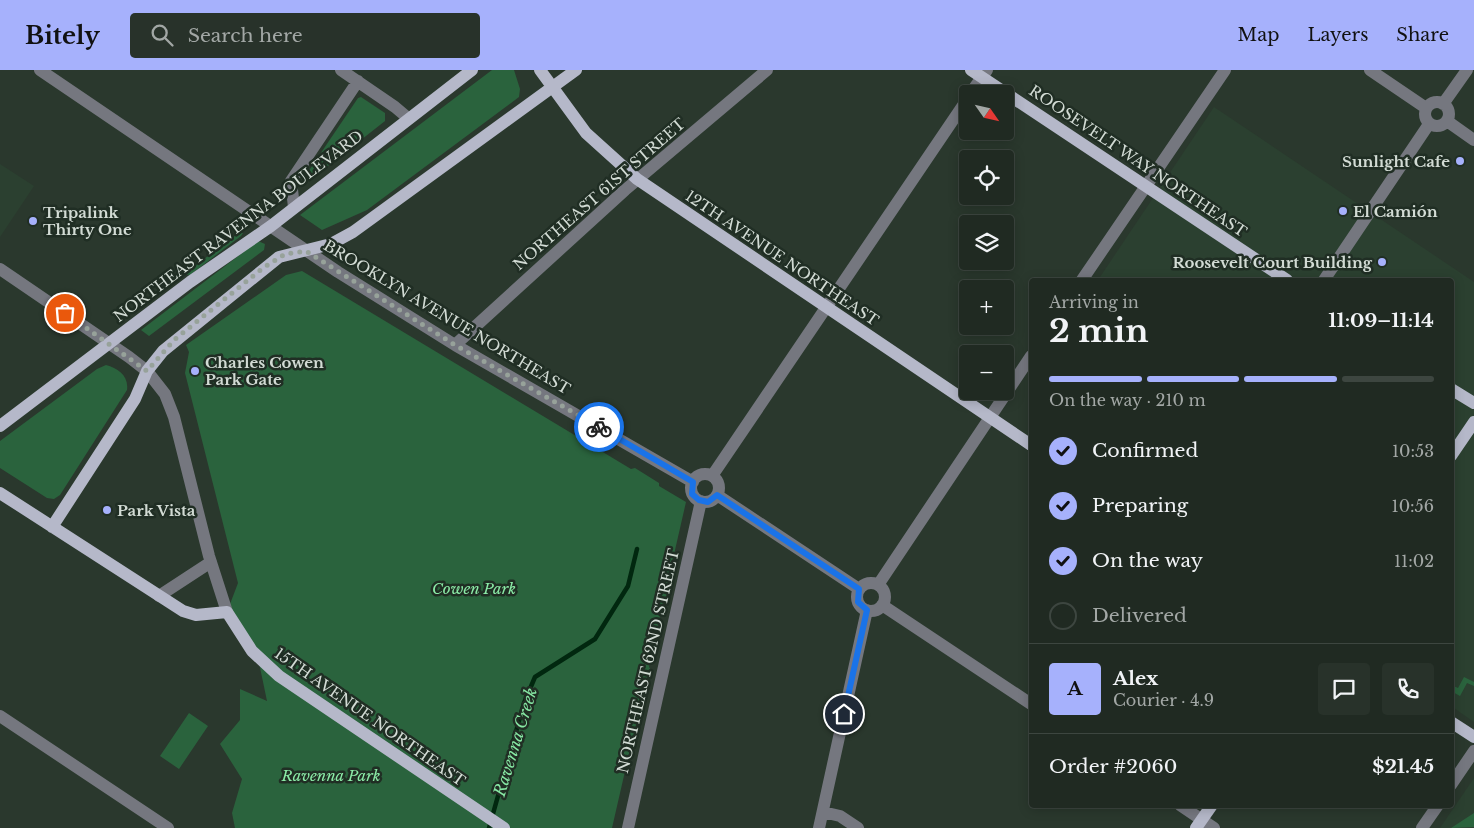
<!DOCTYPE html>
<html lang="en">
<head>
<meta charset="utf-8">
<style>
	:root { --surface:#202a22; --page:#28322a; --text:#f1f3f6; --muted:#a2a7a5; --line:#3d4640; --accent:#a6b1fc }
	body { margin:0; font-family:"Libre Baskerville",serif; background:var(--page); color:var(--text); height:100vh; display:flex; flex-direction:column; font-size:19px; white-space:nowrap }
	* { box-sizing:border-box; margin:0 }
	p { font-size:16px; color:var(--muted) }
	.icon { flex:none; width:28px; height:28px; fill:none; stroke:currentColor; stroke-width:2; stroke-linecap:round; stroke-linejoin:round }
	.map { position:relative; flex:1; overflow:hidden }
	.drawer { position:absolute; left:1029px; top:208px; width:425px; height:530px; display:flex; flex-direction:column; background:var(--surface); border-radius:5px; box-shadow:0 2px 12px #0003,0 0 0 1px var(--line) }
	.drawer>* { flex:none }
	.needle { width:32px; rotate:124deg }
	.fabs { position:absolute; left:959px; top:15px; display:grid; gap:10px }
	.fabs a { display:grid; place-items:center; width:55px; height:55px; border-radius:5px; background:var(--surface); box-shadow:0 2px 12px #0003,0 0 0 1px var(--line); font-size:25px }
	.pin { position:absolute; display:grid; place-items:center; width:42px; height:42px; color:#fff; margin:-21px; border:2px solid #fff; border-radius:50%; box-shadow:0 1px 5px #0007 }
	.courier { position:absolute; display:grid; place-items:center; width:50px; height:50px; margin:-25px; border:4px solid #1a73e8; border-radius:50%; background:#fff; color:#222; box-shadow:0 1px 6px #0007 }
	.overview em { font-style:normal; font-weight:800 }
	.overview div { display:flex; flex-direction:column-reverse }
	.overview { display:flex; align-items:center; justify-content:space-between; height:85px; padding:0 20px }
	h1 { font-size:32px; font-weight:800; line-height:38px }
	.bar { display:grid; grid-template-columns:repeat(4,1fr); gap:8px 5px; align-content:center; height:60px; padding:0 20px }
	.bar i { height:6px; border-radius:4px; background:var(--line) }
	.bar .selected { background:var(--accent) }
	.bar p { grid-column:span 4 }
	.line { display:flex; align-items:center; gap:12px; padding:0 20px; border-top:1px solid var(--line) }
	.line div { flex:1 }
	.round { display:grid; place-items:center; flex:none; width:52px; height:52px; border-radius:5px; background:var(--page) }
	ol { padding:0 20px; list-style:none }
	li { display:flex; align-items:center; gap:15px; height:55px }
	li p { margin-inline-start:auto }
	li .icon { padding:5px; border-radius:50%; background:var(--accent); color:#111; stroke-width:4 }
	li:last-child { color:var(--muted) }
	li i { width:28px; height:28px; border:2px solid var(--line); border-radius:50% }
	header { display:flex; align-items:center; gap:30px; box-sizing:border-box; height:70px; padding:0 25px; background:var(--accent); color:#111 }
	header strong { font-size:24px }
	nav { display:flex; gap:28px; margin-inline-start:auto; font-size:18px }
	.search { width:350px; height:45px; background:var(--page); display:flex; align-items:center; gap:12px; box-sizing:border-box; padding:0 18px; border-radius:5px; color:var(--muted); font-size:19px }
	.map>svg:first-child { display:block }
	.built { fill:#2b4030 }
	.green { fill:#2a633d }
	.lines { fill:none; stroke-linecap:round; stroke-linejoin:round }
	.stream { stroke:#01270f; stroke-width:4.5 }
	.minor { stroke:#75777f; stroke-width:12 }
	.major { stroke:#b5b8c9; stroke-width:12 }
	.done { stroke:#97a29a; stroke-width:5; stroke-dasharray:0 9 }
	.route { stroke:#1a73e8; stroke-width:6 }
	.poi-dot { fill:#a6b1fc; stroke:#202e24; stroke-width:2 }
	.labels { text-anchor:middle; dominant-baseline:central; stroke-width:5; stroke-linejoin:round; paint-order:stroke }
	.street-label { font-size:15px; fill:#d2dbd4; stroke:#202e24 }
	.poi-label { font-size:15px; font-weight:bold; fill:#d2dbd4; stroke:#202e24; text-anchor:start }
	.park-label { font-size:15px; font-style:italic; fill:#8beba7; stroke:#202e24 }
	.water-label { font-size:16px; font-style:italic; fill:#87e8a4; stroke:#202e24 }
</style>
</head>
<body>
<header>
<strong>Bitely</strong>
<div class="search"><svg class="icon" aria-label="search" viewBox="0 0 24 24"><circle cx="10" cy="10" r="6"/><path d="M15 15l6 6"/></svg>Search here</div>
<nav><a>Map</a><a>Layers</a><a>Share</a></nav>
</header>
<div class="map">
<svg width="1474" height="758" viewBox="0 0 1474 758">
	<rect width="100%" height="100%" fill="#2a382d"/>
	<path class="built" d="M1214,37l260,175v440l-23,-16v-426h-353z
		M0,94l34,22 -34,51z
		M1474,708v50h-34z"/>
	<path class="green" d="M492,0h22l6,19 -1,8 -152,113 -45,20 -22,-15z
		M361,27l24,16v8l-71,56h-5l-1,-5 50,-74z
		M239,163h4l-2,3 -51,39 -6,-1z
		M258,171l7,3 -1,6 -115,86 -8,-6z
		M302,201l329,198 4,-1 24,15v3l27,16 -19,83 2,8 -6,9 -14,65 2,3 -17,62 -22,96h-377l-3,-15 10,-34 -22,-35 20,-24v-31l27,12 -9,-43 -31,-46 11,-29 -53,-210 4,-21 -3,-7 100,-70z
		M106,295c12,3 23,11 21,25l-67,105 -6,4 -7,-1 -47,-30v-27l97,-72z
		M1464,607l10,5v4l-7,-3 -7,13 -9,-5v-6l7,3z
		M189,643l19,13 -29,43 -19,-13z
		M1474,743v14l-23,1z"/>
	<g class="lines">
		<path class="stream" d="M489,758l35,-125 11,-26 60,-38 33,-53 9,-37"/>
		<path class="minor" d="M40,0l298,202 117,73 238,137
			M341,0l54,37 13,11
			M1370,0l56,38
			M970,24l17,-24
			M1425 44a12 12 0 1 1 24 0a12 12 0 1 1-24 0Z
			M1443,34l24,-34
			M1447,51l27,19
			M294,137l-3,-26 67,-100
			M0,199l129,88 18,14 18,23 9,23 35,139 18,56
			M1082,210l143,-210
			M1324,210l105,-156
			M455,275l170,-155 142,-120
			M691 418a14 14 0 1 1 28 0a14 14 0 1 1-28 0Z
			M712,406l256,-378
			M717,425l142,94
			M857 527a14 14 0 1 1 28 0a14 14 0 1 1-28 0Z
			M878,515l153,-229
			M159,526l52,-34
			M882,535l149,99
			M0,646l168,112
			M1451,715l23,-34
			M1180,735l34,23
			M823,742l17,4 18,12
			M628,758l73,-327
			M819,758l48,-218
			M1422,758l16,-23"/>
		<path class="major" d="M540,0l46,63 51,46 394,266
			M971,0l316,210
			M1451,319l23,14
			M0,356l190,-144 81,-56 201,-156
			M1451,386l23,-34
			M0,423l183,118 13,4 31,-3 25,39 27,25 225,152
			M52,457l83,-128 12,-28 16,-20 116,-94 52,-13 22,-12 223,-162
			M1451,652l23,15
			M1196,758l16,-23"/>
	</g>
	<g class="lines">
		<path class="done" d="M65,243l82,58 27,-31 89,-72 22,-14 21,-3 149,94 144,82"/>
		<path class="route" d="M599,357l94,55 -1,12 7,6 9,2 9,-7 142,94 -1,13 9,8 -23,104"/>
	</g>
	<g class="poi-dot">
		<circle cx="1460" cy="91" r="5"/>
		<circle cx="1343" cy="141" r="5"/>
		<circle cx="33" cy="151" r="5"/>
		<circle cx="1382" cy="192" r="5"/>
		<circle cx="195" cy="301" r="5"/>
		<circle cx="107" cy="440" r="5"/>
	</g>
	<g class="labels">
		<g class="street-label">
			<text transform="translate(1138 91) rotate(34)">ROOSEVELT WAY NORTHEAST</text>
			<text transform="translate(599 124) rotate(-41)">NORTHEAST 61ST STREET</text>
			<text transform="translate(238 156) rotate(-37)">NORTHEAST RAVENNA BOULEVARD</text>
			<text transform="translate(782 188) rotate(34)">12TH AVENUE NORTHEAST</text>
			<text transform="translate(447 247) rotate(31)">BROOKLYN AVENUE NORTHEAST</text>
			<text transform="translate(648 591) rotate(-77)">NORTHEAST 62ND STREET</text>
			<text transform="translate(370 647) rotate(35)">15TH AVENUE NORTHEAST</text>
		</g>
		<g class="poi-label">
			<text x="1450" y="91" text-anchor="end">Sunlight Cafe</text>
			<text x="1353" y="141">El Camión</text>
			<text x="43" y="142">Tripalink<tspan x="43" dy="17">Thirty One</tspan></text>
			<text x="1372" y="192" text-anchor="end">Roosevelt Court Building</text>
			<text x="205" y="292">Charles Cowen<tspan x="205" dy="17">Park Gate</tspan></text>
			<text x="117" y="440">Park Vista</text>
		</g>
		<g class="park-label">
			<text x="474" y="518">Cowen Park</text>
			<text x="331" y="705">Ravenna Park</text>
		</g>
		<g class="water-label">
			<text transform="translate(515 672) rotate(-73)">Ravenna Creek</text>
		</g>
	</g>
</svg>
<div class="fabs">
<a><svg class="needle" viewBox="-14 -14 28 28"><path d="M0-13l5 13h-10z" fill="#e53935"/><path d="M0 13l5-13h-10z" fill="#a2a7a5"/></svg></a>
<a><svg class="icon" aria-label="locate" viewBox="0 0 24 24"><circle cx="12" cy="12" r="6"/><path d="M12 2v4M12 18v4M2 12h4M18 12h4"/></svg></a>
<a><svg class="icon" aria-label="layers" viewBox="0 0 24 24"><path d="M12 4l9 5-9 5-9-5zM3 14l9 5 9-5"/></svg></a>
<a>+</a>
<a>−</a>
</div>
<div class="pin" style="left:65px;top:243px;background:#ea580c"><svg class="icon" aria-label="bag" viewBox="0 0 24 24"><path d="M5 8h14l-1 12H6zM9 8a3 3 0 0 1 6 0"/></svg></div>
<div class="pin" style="left:844px;top:644px;background:#1f2937"><svg class="icon" aria-label="home" viewBox="0 0 24 24"><path d="M3 11l9-7 9 7M6 9v11h12V9"/></svg></div>
<div class="courier" style="left:599px;top:357px"><svg class="icon" aria-label="bike" viewBox="0 0 24 24"><circle cx="6" cy="16" r="4"/><circle cx="18" cy="16" r="4"/><path d="M6 16l4-8h5l3 8M10 8l3 8H6M13 5h3"/></svg></div>
<section class="drawer">
<div class="overview"><div><h1>2 min</h1><p>Arriving in</p></div><em>11:09–11:14</em></div>
<div class="bar"><i class="selected"></i><i class="selected"></i><i class="selected"></i><i></i><p>On the way · 210 m</p></div>
<ol>
<li><svg class="icon" aria-label="check" viewBox="0 0 24 24"><path d="M5 12l5 5 9-10"/></svg>Confirmed<p>10:53</p></li>
<li><svg class="icon" aria-label="check" viewBox="0 0 24 24"><path d="M5 12l5 5 9-10"/></svg>Preparing<p>10:56</p></li>
<li><svg class="icon" aria-label="check" viewBox="0 0 24 24"><path d="M5 12l5 5 9-10"/></svg>On the way<p>11:02</p></li>
<li><i></i>Delivered</li>
</ol>
<div class="line" style="height:90px"><b class="round" style="background:var(--accent);color:#111">A</b><div><b>Alex</b><p>Courier · 4.9</p></div><a class="round"><svg class="icon" aria-label="chat" viewBox="0 0 24 24"><path d="M4 5h16v11H9l-5 4z"/></svg></a><a class="round"><svg class="icon" aria-label="phone" viewBox="0 0 24 24"><path d="M5 4h4l2 5-3 2q2 4 5 5l2-3 5 2v4C11 20 4 13 5 4z"/></svg></a></div>
<div class="line" style="height:65px"><div>Order #2060</div><b>$21.45</b></div>
</section>
</div>
</body>
</html>
